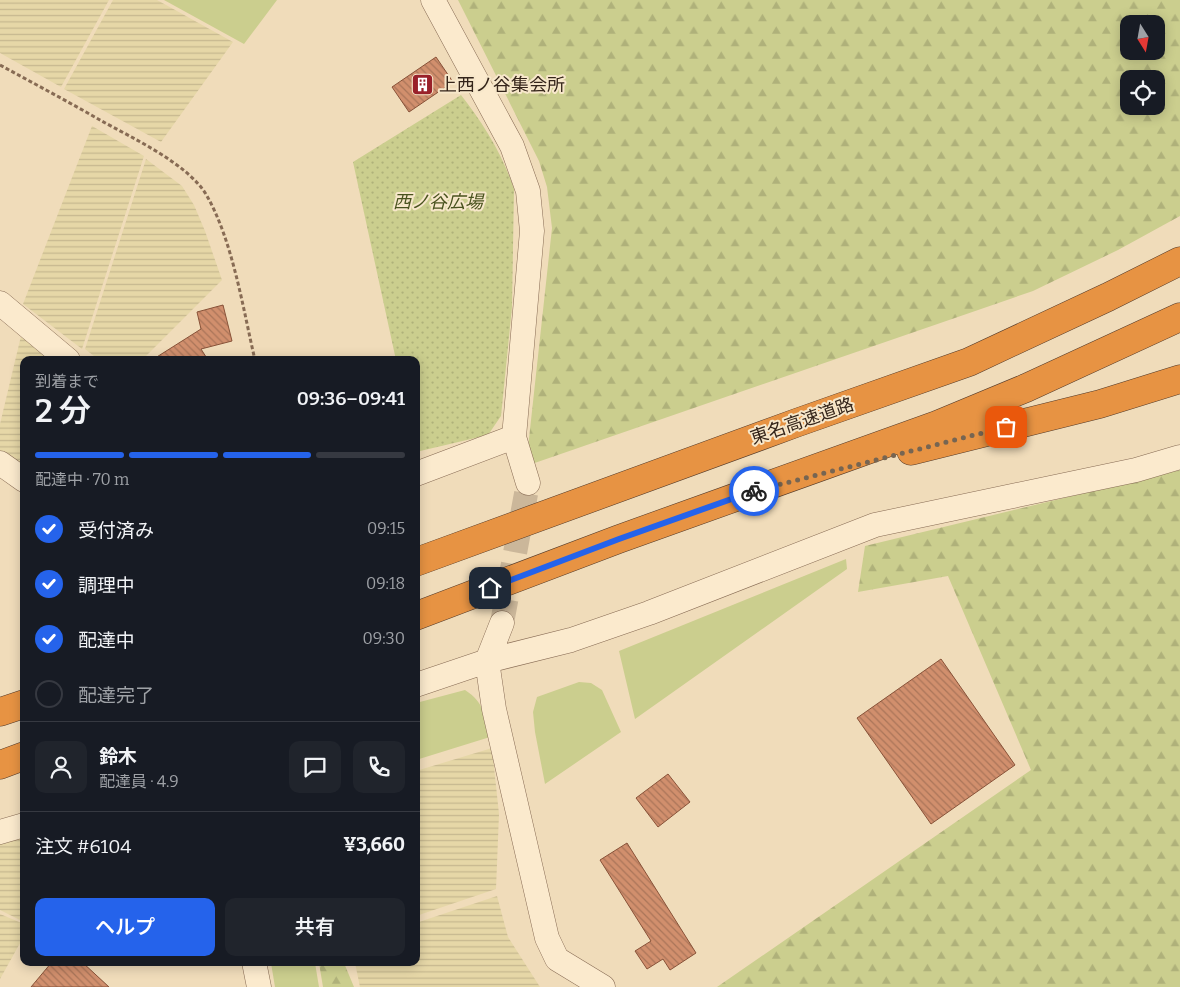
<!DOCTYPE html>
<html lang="ja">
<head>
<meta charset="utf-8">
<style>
	:root { --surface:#171b24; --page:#20242c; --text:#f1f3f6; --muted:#9ea1a6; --line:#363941; --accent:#2563eb }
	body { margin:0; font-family:Bitter,"Noto Sans JP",serif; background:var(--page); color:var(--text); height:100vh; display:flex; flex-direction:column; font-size:19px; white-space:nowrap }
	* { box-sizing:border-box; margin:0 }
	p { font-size:16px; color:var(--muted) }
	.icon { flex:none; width:28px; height:28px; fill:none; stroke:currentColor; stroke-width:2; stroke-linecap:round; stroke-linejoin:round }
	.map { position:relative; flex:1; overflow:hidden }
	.details { position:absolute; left:20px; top:356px; width:400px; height:610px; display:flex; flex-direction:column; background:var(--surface); border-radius:10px; box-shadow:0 2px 12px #0003 }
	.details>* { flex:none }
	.needle { width:32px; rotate:169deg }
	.tools { position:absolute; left:1120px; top:15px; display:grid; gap:10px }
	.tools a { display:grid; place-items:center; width:45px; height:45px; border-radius:10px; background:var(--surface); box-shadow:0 2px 12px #0003; font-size:25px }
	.pin { position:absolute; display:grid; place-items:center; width:42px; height:42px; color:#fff; margin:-21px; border-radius:10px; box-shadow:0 2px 8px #0006 }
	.courier { position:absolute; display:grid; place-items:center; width:50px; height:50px; margin:-25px; border:4px solid #2563eb; border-radius:50%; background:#fff; color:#222; box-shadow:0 1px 6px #0007 }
	.headline em { font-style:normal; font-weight:600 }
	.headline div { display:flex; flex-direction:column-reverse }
	.headline { display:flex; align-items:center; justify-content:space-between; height:85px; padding:0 15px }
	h1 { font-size:32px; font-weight:600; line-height:38px }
	.bar { display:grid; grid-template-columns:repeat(4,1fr); gap:8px 5px; align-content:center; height:60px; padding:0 15px }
	.bar i { height:6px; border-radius:4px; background:var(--line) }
	.bar .current { background:var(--accent) }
	.bar p { grid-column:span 4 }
	.line { display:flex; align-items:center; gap:12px; padding:0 15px; border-top:1px solid var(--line) }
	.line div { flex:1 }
	.round { display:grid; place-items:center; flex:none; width:52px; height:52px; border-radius:10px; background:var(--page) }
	ol { padding:0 15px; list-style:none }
	li { display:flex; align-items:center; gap:15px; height:55px }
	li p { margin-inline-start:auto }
	li .icon { padding:5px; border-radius:50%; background:var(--accent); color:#fff; stroke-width:4 }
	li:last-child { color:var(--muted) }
	li i { width:28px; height:28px; border:2px solid var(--line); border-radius:50% }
	.action { display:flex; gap:10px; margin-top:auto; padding:10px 15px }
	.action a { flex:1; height:58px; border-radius:10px; background:var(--accent); color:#fff; font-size:20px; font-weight:600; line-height:58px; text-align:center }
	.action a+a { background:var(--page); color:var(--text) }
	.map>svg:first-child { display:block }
	.farmland { fill:url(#farmland-rules) }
	.grass { fill:#cbce8e }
	.forest { fill:url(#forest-firs); fill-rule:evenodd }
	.park { fill:url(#park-dots) }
	.building { fill:url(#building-back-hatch); stroke:#885238 }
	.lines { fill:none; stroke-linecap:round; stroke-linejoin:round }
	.minor-tunnel { stroke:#cbb79a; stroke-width:24; stroke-dasharray:24 12; stroke-linecap:butt }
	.minor-casing { stroke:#876b54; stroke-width:25 }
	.motorway-casing { stroke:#543a29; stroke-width:29 }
	.path { stroke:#876b54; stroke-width:3; stroke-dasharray:4 2.5; stroke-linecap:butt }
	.minor { stroke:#fbeacd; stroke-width:24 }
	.motorway { stroke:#e79343; stroke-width:28 }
	.done { stroke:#766552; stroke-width:5; stroke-dasharray:0 9 }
	.route { stroke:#2563eb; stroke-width:6 }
	.labels { text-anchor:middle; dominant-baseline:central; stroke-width:4; stroke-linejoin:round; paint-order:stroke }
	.poi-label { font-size:18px; fill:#35251a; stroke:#f7e7ca; text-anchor:start }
	.park-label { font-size:18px; font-style:italic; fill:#4a531f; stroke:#f7e7ca }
	.street-label { font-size:18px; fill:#35251a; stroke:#f7e7ca }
</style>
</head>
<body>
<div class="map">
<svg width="1180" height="987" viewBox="0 0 1180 987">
	<defs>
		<pattern id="farmland-rules" width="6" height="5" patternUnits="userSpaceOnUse" patternTransform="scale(1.25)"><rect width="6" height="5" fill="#e6d7a7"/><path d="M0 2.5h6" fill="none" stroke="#c6b88f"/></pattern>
		<pattern id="forest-firs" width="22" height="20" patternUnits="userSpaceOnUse" patternTransform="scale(1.25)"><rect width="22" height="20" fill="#cbce8e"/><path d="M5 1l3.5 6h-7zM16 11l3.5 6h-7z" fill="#afb17a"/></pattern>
		<pattern id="park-dots" width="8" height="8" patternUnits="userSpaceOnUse" patternTransform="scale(1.25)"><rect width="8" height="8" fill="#cbce8e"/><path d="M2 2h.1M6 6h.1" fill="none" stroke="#afb17a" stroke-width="1.8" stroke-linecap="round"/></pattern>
		<pattern id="building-back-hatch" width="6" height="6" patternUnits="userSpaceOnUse" patternTransform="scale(1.25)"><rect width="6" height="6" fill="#d18f6d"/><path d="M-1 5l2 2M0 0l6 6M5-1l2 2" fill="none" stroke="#aa7559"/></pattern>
	</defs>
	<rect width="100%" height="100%" fill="#f0dcba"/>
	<path class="farmland" d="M0,0h109l-48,87 -61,-34z
		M113,0h44l76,42 -72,100 -97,-53z
		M92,126l52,30 -62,193 -59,-45z
		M146,159l36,27 12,19 11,26 17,49 -80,80h-43l-14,-11z
		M21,336l28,24h-25v107l-24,-16v-27z
		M492,748l7,66 -3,75 -80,27v-145z
		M24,834v88l-24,-12v-69z
		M497,896l11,41 32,50h-180l-5,-24 61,-1v-39z
		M0,914l24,10v12l-24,43z"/>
	<path class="grass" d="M164,0h113l-33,44z
		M846,559l1,10 -212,150 -16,-68z
		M579,682l12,1 11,7 19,42 -76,52 -10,-52 -2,-20 4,-15z
		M465,690c20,13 19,25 25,47l-74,23v-57z
		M271,963h44l4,24h-44z"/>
	<path class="forest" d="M458,0h722v216l-62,34 -85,41 -507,175 26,-238 -5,-41 -8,-26zM1129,24h27v27h-27zM1129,79h27v27h-27z
		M1180,470v517h-463l314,-217 -83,-194 -90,16 7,-46z
		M319,963h25l10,24h-31z"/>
	<path class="park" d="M461,95c22,28 42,60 53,94l-2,118 -11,109 -13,19 -72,17v-92h-20l-43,-198z"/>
	<path class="building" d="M436,57l17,25 -44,30 -17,-25z
		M223,305l9,36 -31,8 7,11h-56l49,-31 -4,-17z
		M941,659l74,106 -84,59 -74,-106z
		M668,774l22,28 -32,25 -22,-29z
		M627,843l69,110 -26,17 -7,-11 -16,10 -12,-18 16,-10 -51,-81z
		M52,962h30l27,25h-78z"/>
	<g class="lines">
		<path class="minor-tunnel" d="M502,623l26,-140"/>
		<defs>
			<path id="minor" d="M433,0l79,146 16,45 4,40 -18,206 14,46
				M0,303l68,57
				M0,463l24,17
				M416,474l98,-37
				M502,623l-15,38 7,48 53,229 10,21 46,28
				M416,685l71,-24 84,-21 78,-27 226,-88 261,-55 44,-13
				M0,832l24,-7
				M254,962l5,25"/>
			<path id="motorway" d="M911,451l189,-47 80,-25
				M416,562l380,-139 173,-61 139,-65 72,-36
				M416,616l203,-77 318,-114 89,-37 154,-71
				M0,712l24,-8
				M0,765l24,-9"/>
		</defs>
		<use href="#minor" class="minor-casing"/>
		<use href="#motorway" class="motorway-casing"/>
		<path class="path" d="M0,65c33,18 67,36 100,55 32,18 89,44 107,76 26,46 36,113 48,164"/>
		<use href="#minor" class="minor"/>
		<use href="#motorway" class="motorway"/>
	</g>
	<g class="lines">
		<path class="done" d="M754,491l252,-64"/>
		<path class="route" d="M490,588l129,-49 135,-48"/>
	</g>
	<defs>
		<symbol id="building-square" viewBox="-11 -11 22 22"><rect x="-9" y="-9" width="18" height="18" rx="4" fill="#99212a" stroke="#f7e7ca"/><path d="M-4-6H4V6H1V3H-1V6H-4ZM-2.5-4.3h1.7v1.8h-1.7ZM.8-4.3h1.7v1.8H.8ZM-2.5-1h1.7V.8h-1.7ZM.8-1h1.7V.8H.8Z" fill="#fff"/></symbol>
	</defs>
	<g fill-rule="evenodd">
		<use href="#building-square" x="410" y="72" width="25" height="25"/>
	</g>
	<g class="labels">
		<g class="poi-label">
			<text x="439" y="85">上西ノ谷集会所</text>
		</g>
		<g class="park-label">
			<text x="438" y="202">西ノ谷広場</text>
		</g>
		<g class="street-label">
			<text transform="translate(802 421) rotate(-19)">東名高速道路</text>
		</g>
	</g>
</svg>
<div class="tools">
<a><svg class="needle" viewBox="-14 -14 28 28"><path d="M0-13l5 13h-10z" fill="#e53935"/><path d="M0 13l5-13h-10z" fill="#9ea1a6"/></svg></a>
<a><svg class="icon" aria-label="locate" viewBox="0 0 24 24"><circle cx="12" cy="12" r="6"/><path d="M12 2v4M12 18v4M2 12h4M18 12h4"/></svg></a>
</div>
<div class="pin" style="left:1006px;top:427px;background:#ea580c"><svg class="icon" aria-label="bag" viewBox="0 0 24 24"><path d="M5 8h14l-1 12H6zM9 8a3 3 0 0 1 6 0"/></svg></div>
<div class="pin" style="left:490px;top:588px;background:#1f2937"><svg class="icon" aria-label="home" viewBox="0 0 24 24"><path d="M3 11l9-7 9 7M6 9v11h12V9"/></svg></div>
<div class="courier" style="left:754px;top:491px"><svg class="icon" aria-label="bike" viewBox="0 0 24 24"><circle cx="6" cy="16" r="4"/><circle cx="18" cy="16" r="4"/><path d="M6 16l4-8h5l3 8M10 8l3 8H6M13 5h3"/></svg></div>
<section class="details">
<div class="headline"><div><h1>2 分</h1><p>到着まで</p></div><em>09:36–09:41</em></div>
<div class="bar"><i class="current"></i><i class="current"></i><i class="current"></i><i></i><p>配達中 · 70 m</p></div>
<ol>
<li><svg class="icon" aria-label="check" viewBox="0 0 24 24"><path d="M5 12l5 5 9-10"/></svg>受付済み<p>09:15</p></li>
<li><svg class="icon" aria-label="check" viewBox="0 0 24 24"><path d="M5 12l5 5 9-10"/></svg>調理中<p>09:18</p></li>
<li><svg class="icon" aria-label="check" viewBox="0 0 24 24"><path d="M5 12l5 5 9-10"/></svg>配達中<p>09:30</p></li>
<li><i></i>配達完了</li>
</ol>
<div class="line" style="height:90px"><a class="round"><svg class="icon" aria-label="person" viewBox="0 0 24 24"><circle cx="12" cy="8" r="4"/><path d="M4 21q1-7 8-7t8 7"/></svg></a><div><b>鈴木</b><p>配達員 · 4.9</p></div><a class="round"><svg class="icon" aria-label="chat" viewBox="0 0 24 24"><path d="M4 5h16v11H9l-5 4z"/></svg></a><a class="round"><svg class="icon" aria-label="phone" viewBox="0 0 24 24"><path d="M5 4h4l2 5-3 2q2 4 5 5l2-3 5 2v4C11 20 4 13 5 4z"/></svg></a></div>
<div class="line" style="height:65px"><div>注文 #6104</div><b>¥3,660</b></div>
<div class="action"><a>ヘルプ</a><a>共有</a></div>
</section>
</div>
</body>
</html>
